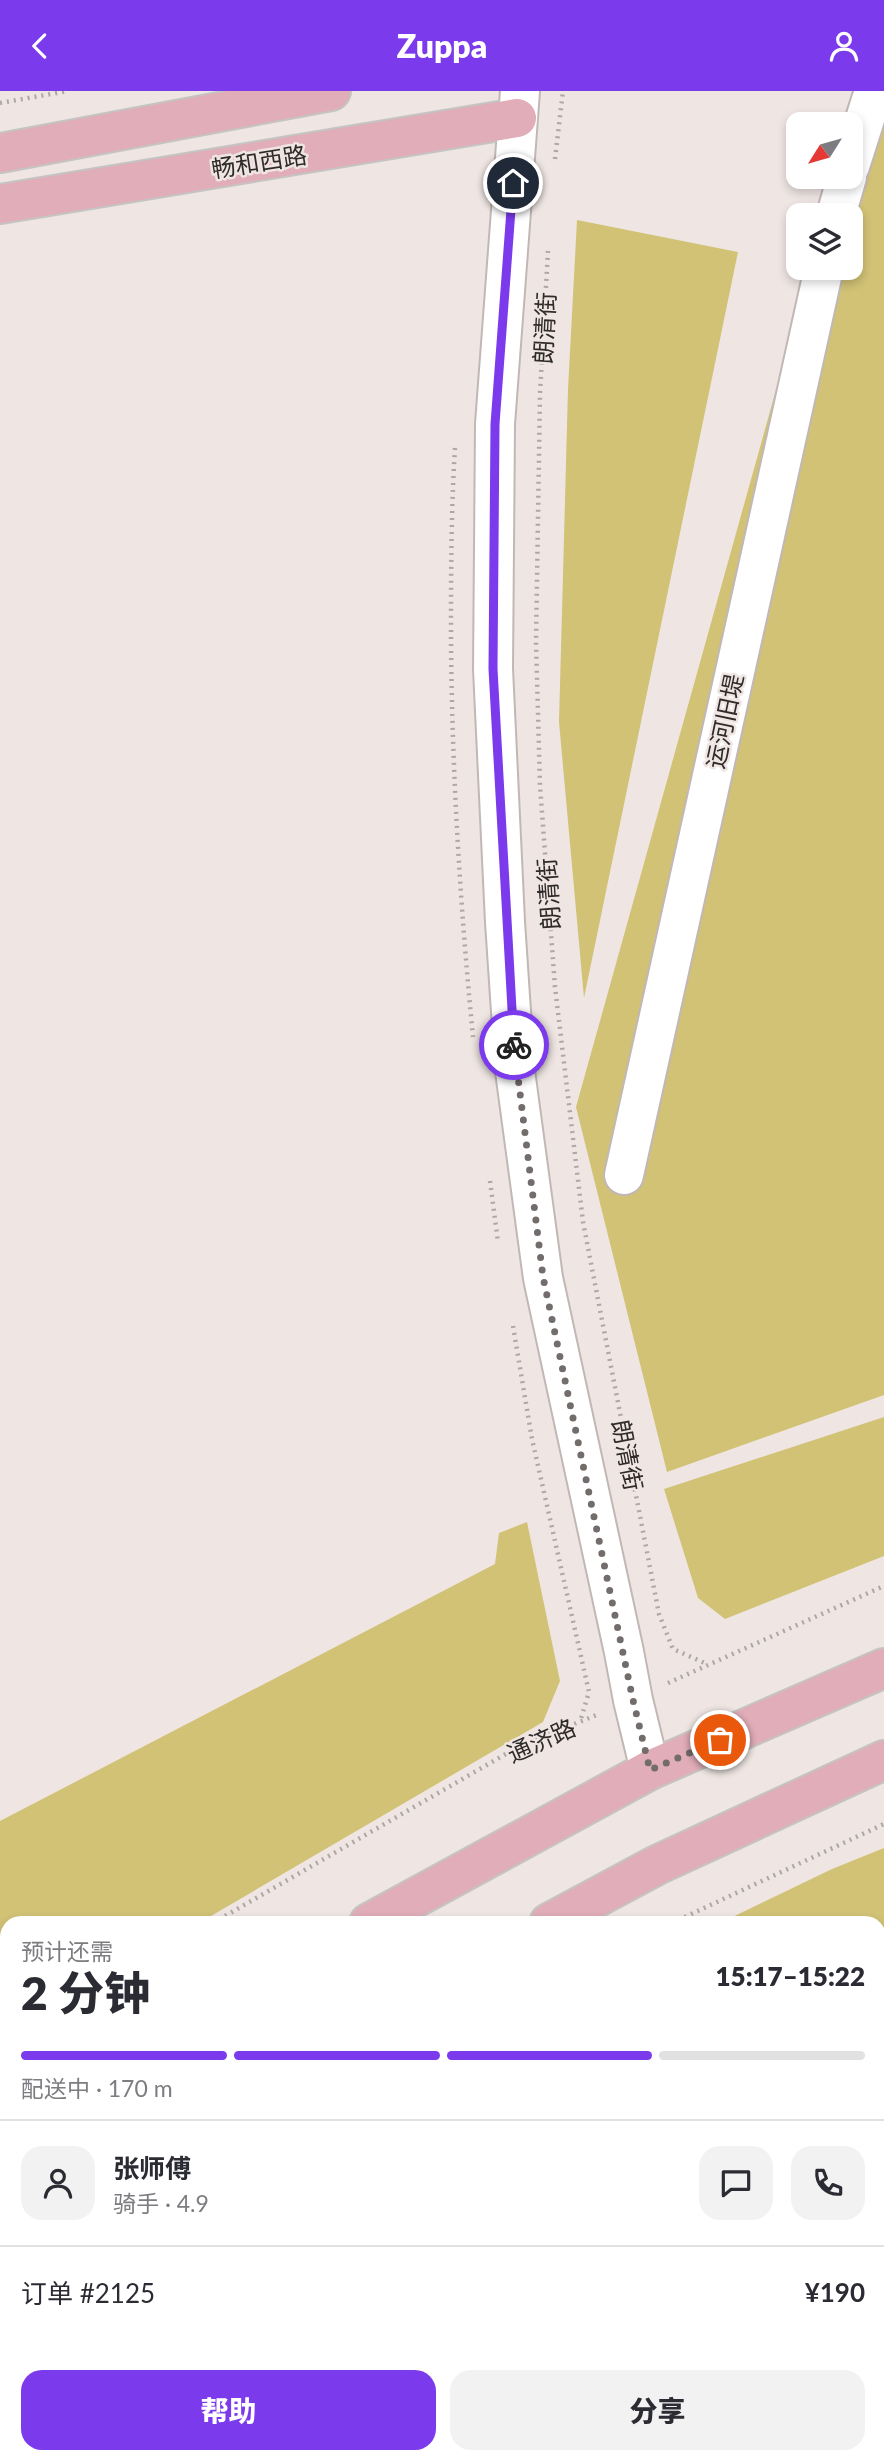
<!DOCTYPE html>
<html lang="zh">
<head>
<meta charset="utf-8">
<style>
	:root { --surface:#fff; --page:#f2f2f3; --text:#2b2b33; --muted:#7c7c81; --line:#e1e1e2; --accent:#7c3aed }
	body { margin:0; font-family:Lato,"Noto Sans SC",sans-serif; background:var(--page); color:var(--text); height:100vh; display:flex; flex-direction:column; font-size:26px; white-space:nowrap }
	* { box-sizing:border-box; margin:0 }
	p { font-size:23px; color:var(--muted) }
	.icon { flex:none; width:38px; height:38px; fill:none; stroke:currentColor; stroke-width:2; stroke-linecap:round; stroke-linejoin:round }
	.map { position:relative; flex:1; overflow:hidden }
	.panel { position:absolute; left:0px; top:1825px; width:886px; height:548px; display:flex; flex-direction:column; background:var(--surface); border-radius:21px 21px 0 0; box-shadow:0 4px 10px #0003 }
	.panel>* { flex:none }
	.needle { width:46px; rotate:233deg }
	.buttons { position:absolute; left:786px; top:21px; display:grid; gap:14px }
	.buttons a { display:grid; place-items:center; width:77px; height:77px; border-radius:14px; background:var(--surface); box-shadow:0 4px 10px #0003; font-size:35px }
	.pin { position:absolute; display:grid; place-items:center; width:60px; height:60px; color:#fff; margin:-30px; border:4px solid #fff; border-radius:50%; box-shadow:0 2px 7px #0007 }
	.courier { position:absolute; display:grid; place-items:center; width:70px; height:70px; margin:-35px; border:5px solid #7c3aed; border-radius:50%; background:#fff; color:#222; box-shadow:0 2px 9px #0007 }
	.overview em { font-style:normal; font-weight:800 }
	.overview div { display:flex; flex-direction:column-reverse }
	.overview { display:flex; align-items:center; justify-content:space-between; height:119px; padding:0 21px }
	h1 { font-size:46px; font-weight:800; line-height:52px }
	.bar { display:grid; grid-template-columns:repeat(4,1fr); gap:10px 7px; align-content:center; height:84px; padding:0 21px }
	.bar i { height:9px; border-radius:5px; background:var(--line) }
	.bar .active { background:var(--accent) }
	.bar p { grid-column:span 4 }
	.line { display:flex; align-items:center; gap:18px; padding:0 21px; border-top:2px solid var(--line) }
	.line div { flex:1 }
	.round { display:grid; place-items:center; flex:none; width:74px; height:74px; border-radius:21px; background:var(--page) }
	.action { display:flex; gap:14px; margin-top:auto; padding:14px 21px }
	.action a { flex:1; height:80px; border-radius:21px; background:var(--accent); color:#fff; font-size:28px; font-weight:800; line-height:80px; text-align:center }
	.action a+a { background:var(--page); color:var(--text) }
	header { display:flex; justify-content:space-between; align-items:center; height:91px; padding:0 21px; background:var(--accent); color:#fff; font-size:32px; font-weight:800 }
	.map>svg:first-child { display:block }
	.green { fill:#d1c276 }
	.lines { fill:none; stroke-linecap:round; stroke-linejoin:round }
	.minor-casing { stroke:#c1b8b6; stroke-width:42 }
	.major-casing { stroke:#c5c4c3; stroke-width:42 }
	.path { stroke:#aea7a4; stroke-width:4.5; stroke-dasharray:2 5; stroke-linecap:butt }
	.minor { stroke:#fff; stroke-width:38 }
	.major { stroke:#e0adb8; stroke-width:38 }
	.done { stroke:#726c6b; stroke-width:7; stroke-dasharray:0 12.6 }
	.route { stroke:#7c3aed; stroke-width:9 }
	.labels { text-anchor:middle; dominant-baseline:central; stroke-width:5; stroke-linejoin:round; paint-order:stroke }
	.street-label { font-size:24px; fill:#2f2b2a; stroke:#efe6e3 }
</style>
</head>
<body>
<header><svg class="icon" aria-label="back" viewBox="0 0 24 24"><path d="M15 5l-7 7 7 7"/></svg>Zuppa<svg class="icon" aria-label="person" viewBox="0 0 24 24"><circle cx="12" cy="8" r="4"/><path d="M4 21q1-7 8-7t8 7"/></svg></header>
<div class="map">
<svg width="884" height="2372" viewBox="0 0 884 2372">
	<rect width="100%" height="100%" fill="#efe6e3"/>
	<path class="green" d="M884,0v1304l-217,77 -91,-365 234,-839h40v-53z
		M577,129l161,32 -154,746 -25,-276 9,-333z
		M884,1326v139l-159,63 -27,-21 -34,-109z
		M527,1431l33,159 -17,41 -344,201h-192v96l-7,-3v-195l495,-257 4,-31z
		M884,1757v193l-5,3 -1,-121h-158l112,-54z
		M884,1967v405h-800l12,-6h782v-396z"/>
	<g class="lines">
		<defs>
			<path id="minor" d="M520,0l-25,333 -2,245 12,253 10,149 28,207 81,374 9,48 17,70
				M850,75l24,-75
				M836,124l11,-38
				M624,1084l200,-907"/>
			<path id="major" d="M0,62l331,-62
				M0,113l517,-86
				M369,1832l281,-153 234,-102
				M549,1832l108,-58 227,-105
				M0,2042l7,-4
				M0,2154l7,-5"/>
		</defs>
		<use href="#minor" class="minor-casing"/>
		<use href="#major" class="major-casing"/>
		<path class="path" d="M0,12l68,-12
			M555,68l8,-68
			M548,160l-8,142 -4,249 4,144 15,201 28,235 76,392 14,35 34,15
			M455,357c-4,64 -4,127 -4,191 1,133 9,265 22,398
			M490,1090l8,61
			M513,1235l19,113 57,253 -9,30
			M668,1592l216,-97
			M213,1832l305,-176 81,-33
			M672,1832l212,-99
			M0,1968l7,-4
			M0,2242l7,-4"/>
		<use href="#minor" class="minor"/>
		<use href="#major" class="major"/>
	</g>
	<g class="lines">
		<path class="done" d="M514,954l29,232 90,423 17,70 70,-30"/>
		<path class="route" d="M513,92l-18,241 -2,245 21,376"/>
	</g>
	<g class="labels">
		<g class="street-label">
			<text transform="translate(259 70) rotate(-9)">畅和西路</text>
			<text transform="translate(544 237) rotate(-87)">朗清街</text>
			<text transform="translate(724 630) rotate(-78)">运河旧堤</text>
			<text transform="translate(548 803) rotate(-94)">朗清街</text>
			<text transform="translate(628 1364) rotate(79)">朗清街</text>
			<text transform="translate(541 1649) rotate(-24)">通济路</text>
		</g>
	</g>
</svg>
<div class="buttons">
<a><svg class="needle" viewBox="-14 -14 28 28"><path d="M0-13l5 13h-10z" fill="#e53935"/><path d="M0 13l5-13h-10z" fill="#7c7c81"/></svg></a>
<a><svg class="icon" aria-label="layers" viewBox="0 0 24 24"><path d="M12 4l9 5-9 5-9-5zM3 14l9 5 9-5"/></svg></a>
</div>
<div class="pin" style="left:720px;top:1649px;background:#ea580c"><svg class="icon" aria-label="bag" viewBox="0 0 24 24"><path d="M5 8h14l-1 12H6zM9 8a3 3 0 0 1 6 0"/></svg></div>
<div class="pin" style="left:513px;top:92px;background:#1f2937"><svg class="icon" aria-label="home" viewBox="0 0 24 24"><path d="M3 11l9-7 9 7M6 9v11h12V9"/></svg></div>
<div class="courier" style="left:514px;top:954px"><svg class="icon" aria-label="bike" viewBox="0 0 24 24"><circle cx="6" cy="16" r="4"/><circle cx="18" cy="16" r="4"/><path d="M6 16l4-8h5l3 8M10 8l3 8H6M13 5h3"/></svg></div>
<section class="panel">
<div class="overview"><div><h1>2 分钟</h1><p>预计还需</p></div><em>15:17–15:22</em></div>
<div class="bar"><i class="active"></i><i class="active"></i><i class="active"></i><i></i><p>配送中 · 170 m</p></div>
<div class="line" style="height:126px"><a class="round"><svg class="icon" aria-label="person" viewBox="0 0 24 24"><circle cx="12" cy="8" r="4"/><path d="M4 21q1-7 8-7t8 7"/></svg></a><div><b>张师傅</b><p>骑手 · 4.9</p></div><a class="round"><svg class="icon" aria-label="chat" viewBox="0 0 24 24"><path d="M4 5h16v11H9l-5 4z"/></svg></a><a class="round"><svg class="icon" aria-label="phone" viewBox="0 0 24 24"><path d="M5 4h4l2 5-3 2q2 4 5 5l2-3 5 2v4C11 20 4 13 5 4z"/></svg></a></div>
<div class="line" style="height:91px"><div>订单 #2125</div><b>¥190</b></div>
<div class="action"><a>帮助</a><a>分享</a></div>
</section>
</div>
</body>
</html>
